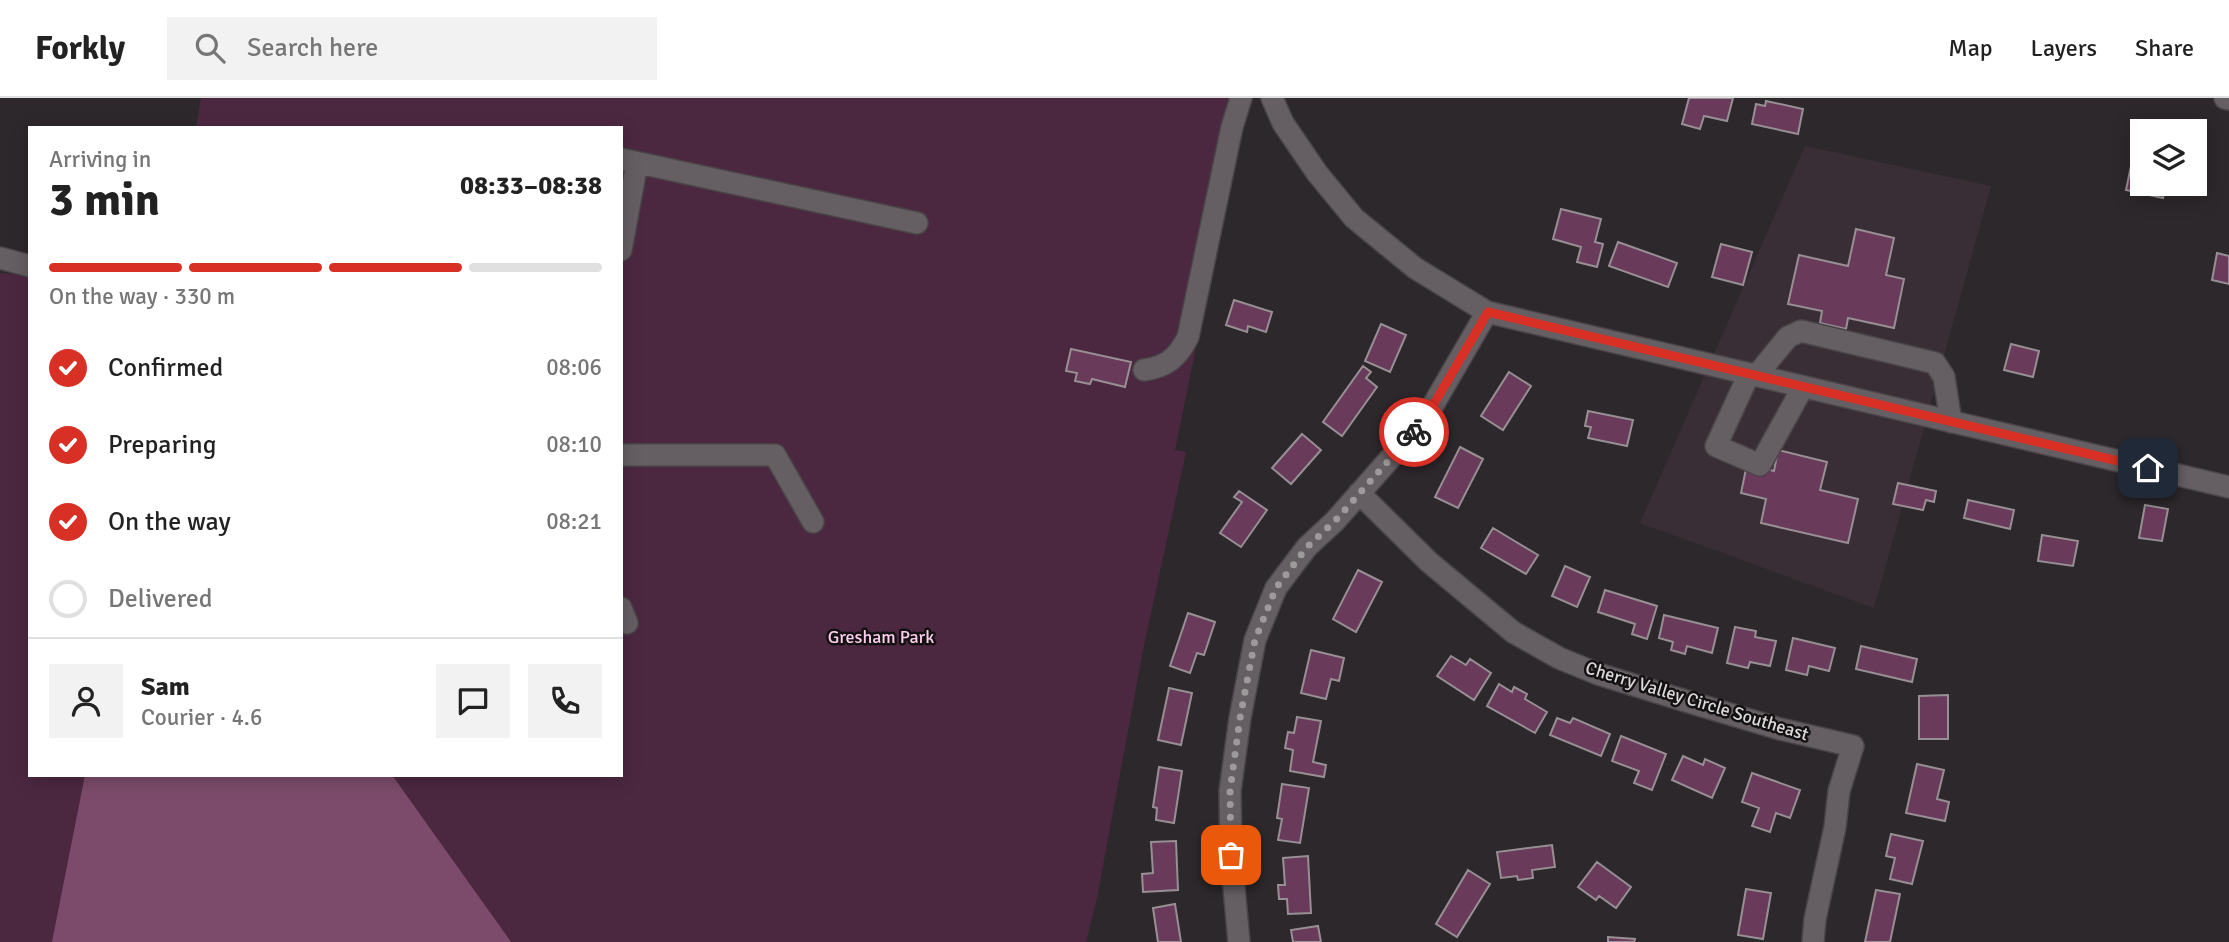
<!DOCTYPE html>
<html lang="en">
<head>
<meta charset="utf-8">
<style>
	:root { --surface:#fff; --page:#f2f2f2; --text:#222; --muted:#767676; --line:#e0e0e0; --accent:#d93025 }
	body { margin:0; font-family:Signika,sans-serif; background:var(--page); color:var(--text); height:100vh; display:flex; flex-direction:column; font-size:26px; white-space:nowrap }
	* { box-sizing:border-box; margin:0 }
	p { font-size:23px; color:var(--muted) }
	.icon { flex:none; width:38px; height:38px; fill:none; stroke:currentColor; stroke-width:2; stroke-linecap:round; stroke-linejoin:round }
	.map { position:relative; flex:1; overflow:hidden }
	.details { position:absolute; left:28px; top:28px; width:595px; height:651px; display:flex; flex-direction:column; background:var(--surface); border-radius:0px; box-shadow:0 4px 18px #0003 }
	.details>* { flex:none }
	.controls { position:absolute; left:2130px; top:21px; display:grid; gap:14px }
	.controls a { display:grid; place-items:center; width:77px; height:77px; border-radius:0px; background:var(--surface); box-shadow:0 4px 18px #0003; font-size:35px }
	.pin { position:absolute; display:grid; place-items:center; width:60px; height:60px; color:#fff; margin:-30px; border-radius:14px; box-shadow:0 4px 10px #0006 }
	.courier { position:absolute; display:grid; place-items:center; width:70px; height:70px; margin:-35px; border:5px solid #d93025; border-radius:50%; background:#fff; color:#222; box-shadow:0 2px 9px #0007 }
	.summary em { font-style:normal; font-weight:700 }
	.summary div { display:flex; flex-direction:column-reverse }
	.summary { display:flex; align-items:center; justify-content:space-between; height:119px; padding:0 21px }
	h1 { font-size:46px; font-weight:700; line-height:52px }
	.bar { display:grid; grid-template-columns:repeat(4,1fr); gap:10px 7px; align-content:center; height:84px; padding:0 21px }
	.bar i { height:9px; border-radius:5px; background:var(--line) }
	.bar .current { background:var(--accent) }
	.bar p { grid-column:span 4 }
	.line { display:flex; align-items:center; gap:18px; padding:0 21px; border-top:2px solid var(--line) }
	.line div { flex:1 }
	.round { display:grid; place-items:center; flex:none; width:74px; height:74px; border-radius:0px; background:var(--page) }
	ol { padding:0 21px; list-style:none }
	li { display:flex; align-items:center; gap:21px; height:77px }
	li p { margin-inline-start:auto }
	li .icon { padding:7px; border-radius:50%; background:var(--accent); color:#fff; stroke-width:4 }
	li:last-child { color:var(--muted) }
	li i { width:38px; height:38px; border:4px solid var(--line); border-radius:50% }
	header { display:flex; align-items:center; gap:42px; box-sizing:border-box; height:98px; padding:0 35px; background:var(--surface); border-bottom:2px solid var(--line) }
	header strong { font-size:33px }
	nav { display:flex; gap:38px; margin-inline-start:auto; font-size:24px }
	.search { width:490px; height:63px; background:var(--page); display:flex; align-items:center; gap:18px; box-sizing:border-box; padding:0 24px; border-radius:0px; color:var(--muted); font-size:26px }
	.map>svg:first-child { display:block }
	.built { fill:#392e35 }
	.green { fill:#4c2840 }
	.forest { fill:#7c4b6b }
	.building { fill:#6a3a5a; stroke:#968f93; stroke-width:2 }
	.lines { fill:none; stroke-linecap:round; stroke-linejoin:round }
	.minor-casing { stroke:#494447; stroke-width:24 }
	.minor { stroke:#655e62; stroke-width:21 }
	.done { stroke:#9e9a9c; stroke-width:7; stroke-dasharray:0 12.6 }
	.route { stroke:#d93025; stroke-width:9 }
	.labels { text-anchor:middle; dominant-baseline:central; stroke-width:5; stroke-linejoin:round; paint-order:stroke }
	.park-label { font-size:18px; fill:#feceec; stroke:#141113 }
	.street-label { font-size:18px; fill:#dbd7d9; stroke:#141113 }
</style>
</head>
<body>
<header>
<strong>Forkly</strong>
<div class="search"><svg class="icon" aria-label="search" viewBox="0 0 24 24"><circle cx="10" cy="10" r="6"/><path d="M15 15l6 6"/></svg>Search here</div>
<nav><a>Map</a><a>Layers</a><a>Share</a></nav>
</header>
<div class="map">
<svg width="2229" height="844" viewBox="0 0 2229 844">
	<rect width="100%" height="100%" fill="#2d282b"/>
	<path class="built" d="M1805,48l186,40 -117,422 -234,-85z"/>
	<path class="green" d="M201,0h1046l-72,352 11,2 -43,198 -46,248 -11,44h-1086v-669l30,3v499h591v-647h-425z"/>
	<path class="forest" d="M85,677h307l119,167h-459z"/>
	<path class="building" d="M1689,0h44l-6,23 -23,-5 -4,13 -18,-5z
		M1766,3l37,8 -5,25 -46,-10 4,-20 9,2z
		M2131,68l11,2v16h24l-3,14 -37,-8z
		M1561,111l40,10 -6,23 8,2 -6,23 -20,-5 4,-15 -28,-8z
		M1856,131l38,9 -8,37 18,4 -10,49 -46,-10 -2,11 -26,-6 2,-12 -34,-7 11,-49 49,11z
		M1618,144l59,21 -9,24 -59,-21z
		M1721,146l31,8 -9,33 -31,-8z
		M2217,155l12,3v28l-17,-4z
		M1234,202l38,12 -6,20 -18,-6 -1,6 -21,-7z
		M1381,226l25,11 -16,37 -25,-11z
		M2011,246l28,7 -6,26 -29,-7z
		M1071,251l60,13 -6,25 -33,-8 -2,5 -15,-3 2,-8 -11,-2z
		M1363,268l8,6 -5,6 11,9 -35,49 -19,-14z
		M1509,274l22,14 -28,44 -22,-14z
		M1588,313l45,9 -6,26 -39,-8 3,-11 -6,-1z
		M1302,336l19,16 -30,34 -19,-16z
		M1460,349l23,12 -25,49 -23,-11z
		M1778,352l49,12 -7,28 38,9 -10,44 -87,-20 5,-24 -25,-6 6,-29 27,7z
		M1898,385l38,8 -2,11 -8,-2 -3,10 -30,-6z
		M1239,393l28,19 -26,37 -21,-14 22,-31 -8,-5z
		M1968,402l46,10 -4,19 -46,-11z
		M2145,407l23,4 -6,32 -23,-3z
		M1493,430l45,27 -12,19 -45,-26z
		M2042,437l36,6 -5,25 -35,-5z
		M1565,468l25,11 -13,30 -25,-11z
		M1358,472l24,12 -26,50 -23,-13z
		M1605,492l52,16 -10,33 -15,-5 3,-10 -37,-12z
		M1188,515l27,9 -11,33 -7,-2 -7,20 -20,-7z
		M1664,517l54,13 -6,25 -25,-7 -2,8 -14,-4 2,-8 -14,-4z
		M1735,529l21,4 -1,6 21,4 -6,25 -20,-4 -2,6 -21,-5z
		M1793,540l42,10 -6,23 -20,-5 -2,9 -21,-5z
		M1861,548l56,13 -5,23 -56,-13z
		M1311,552l33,8 -5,23 -8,-2 -5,20 -25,-6z
		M1451,558l15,9 4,-6 21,14 -17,27 -37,-24z
		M1499,586l13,8 2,-5 13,7 -2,5 22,13 -12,21 -48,-27z
		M1169,590l23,5 -11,52 -23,-5z
		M1948,597v44h-29v-43z
		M1297,619l24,4 -8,41 13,3 -2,12 -34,-6 3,-21 -8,-2 3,-16 6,1z
		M1557,620l13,5 3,-5 37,16 -9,22 -51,-21z
		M1621,638l45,18 -14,36 -18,-7 5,-12 -27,-10z
		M1683,658l20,9 2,-6 20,9 -13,30 -40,-18z
		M1917,666l27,6 -7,29 12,3 -4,19 -39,-8z
		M1159,669l23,4 -8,52 -18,-3 1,-12 -4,-1z
		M1752,675l48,17 -10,28 -14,-5 -6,19 -18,-6 7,-18 -17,-6z
		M1282,686l27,4 -9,55 -22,-3 4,-21 -5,-1z
		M1891,736l32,7 -11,43 -22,-5 5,-21 -9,-2z
		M1176,743l2,49 -35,2 -1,-18 11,-1 -2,-31z
		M1552,747l3,22 -23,3 1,8 -15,2 -1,-4 -16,2 -4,-26z
		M1308,758l3,57 -23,1 -1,-15h-8l-1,-14h7l-2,-27z
		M1597,764l34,25 -15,21 -17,-12 -3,4 -18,-13z
		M1468,772l22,14 -33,53 -21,-13z
		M1746,791l25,4 -8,46 -25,-4z
		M1876,792l24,4 -10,48h-25z
		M1175,806l6,38h-23l-5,-34z
		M1318,828l3,16h-28l-2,-12z
		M1608,839l27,2 -1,3h-26z"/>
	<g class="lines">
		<defs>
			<path id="minor" d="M1272,0l11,25 34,50 37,45 61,50 72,44 742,175
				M2225,0l4,1
				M621,61l296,64
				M621,152l16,-87
				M0,160l30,8
				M1144,272c23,-3 34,-13 44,-33l44,-210 9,-29
				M1749,276l-33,72 44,19 43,-78
				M1756,278l32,-39 13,-6 134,32 9,14 7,45
				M621,357h154l38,67
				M1359,395l70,69 84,70 46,26 39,16 91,28 91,27 73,17 -14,45 -4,36 -20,92 -2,23
				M621,510l6,15
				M1239,844l-8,-87 -1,-64 10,-73 15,-78 21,-52 31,-41 28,-26 90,-102 62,-107"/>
		</defs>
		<use href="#minor" class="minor-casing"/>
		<use href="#minor" class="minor"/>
	</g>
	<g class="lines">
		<path class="done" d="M1231,757l-1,-64 10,-73 15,-78 21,-52 31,-41 28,-26 79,-89"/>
		<path class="route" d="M1414,334l11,-13 63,-107 660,156"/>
	</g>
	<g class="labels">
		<g class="park-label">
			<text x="881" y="539">Gresham Park</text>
		</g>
		<g class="street-label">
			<text transform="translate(1697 603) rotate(17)">Cherry Valley Circle Southeast</text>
		</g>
	</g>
</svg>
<div class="controls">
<a><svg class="icon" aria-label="layers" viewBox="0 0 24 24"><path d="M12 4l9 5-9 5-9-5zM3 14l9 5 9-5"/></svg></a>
</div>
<div class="pin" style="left:1231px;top:757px;background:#ea580c"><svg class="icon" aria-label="bag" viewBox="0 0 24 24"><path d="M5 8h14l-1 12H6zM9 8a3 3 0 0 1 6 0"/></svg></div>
<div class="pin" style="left:2148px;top:370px;background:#1f2937"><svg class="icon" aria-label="home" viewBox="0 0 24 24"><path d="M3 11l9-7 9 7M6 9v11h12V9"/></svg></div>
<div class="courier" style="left:1414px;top:334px"><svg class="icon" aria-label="bike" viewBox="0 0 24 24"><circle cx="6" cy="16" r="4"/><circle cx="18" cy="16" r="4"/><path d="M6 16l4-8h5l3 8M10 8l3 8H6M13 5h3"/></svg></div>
<section class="details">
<div class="summary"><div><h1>3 min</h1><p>Arriving in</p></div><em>08:33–08:38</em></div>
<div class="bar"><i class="current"></i><i class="current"></i><i class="current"></i><i></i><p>On the way · 330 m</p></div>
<ol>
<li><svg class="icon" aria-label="check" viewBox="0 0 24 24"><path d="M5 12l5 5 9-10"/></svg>Confirmed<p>08:06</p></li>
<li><svg class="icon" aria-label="check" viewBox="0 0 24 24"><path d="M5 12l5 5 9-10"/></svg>Preparing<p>08:10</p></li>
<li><svg class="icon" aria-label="check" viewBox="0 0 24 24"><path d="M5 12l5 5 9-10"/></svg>On the way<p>08:21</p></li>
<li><i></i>Delivered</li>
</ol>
<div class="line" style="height:126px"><a class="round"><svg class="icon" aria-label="person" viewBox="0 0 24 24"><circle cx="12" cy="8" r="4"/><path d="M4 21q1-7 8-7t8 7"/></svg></a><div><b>Sam</b><p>Courier · 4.6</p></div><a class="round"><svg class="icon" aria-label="chat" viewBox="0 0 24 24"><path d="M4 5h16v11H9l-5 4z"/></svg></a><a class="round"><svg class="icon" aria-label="phone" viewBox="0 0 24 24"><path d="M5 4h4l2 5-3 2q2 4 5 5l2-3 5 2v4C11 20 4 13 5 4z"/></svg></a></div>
</section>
</div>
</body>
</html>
